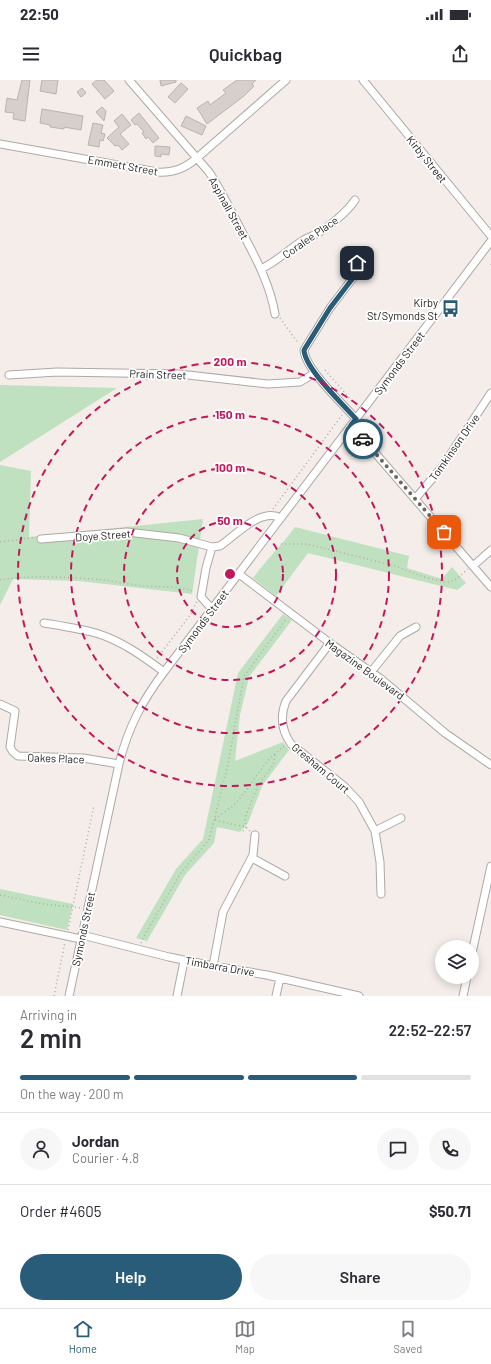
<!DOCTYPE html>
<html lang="en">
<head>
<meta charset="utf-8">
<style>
	:root { --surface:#fff; --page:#f7f7f7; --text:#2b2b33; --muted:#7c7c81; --line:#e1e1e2; --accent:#285c78 }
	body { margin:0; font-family:Barlow,sans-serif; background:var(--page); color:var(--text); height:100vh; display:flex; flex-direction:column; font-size:15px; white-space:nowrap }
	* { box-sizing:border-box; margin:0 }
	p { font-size:13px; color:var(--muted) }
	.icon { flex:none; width:22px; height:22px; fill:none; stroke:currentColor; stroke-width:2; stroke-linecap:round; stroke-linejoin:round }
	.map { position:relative; height:916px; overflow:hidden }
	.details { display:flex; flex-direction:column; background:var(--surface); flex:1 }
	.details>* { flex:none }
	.controls { position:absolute; left:435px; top:860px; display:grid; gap:8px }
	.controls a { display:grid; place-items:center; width:44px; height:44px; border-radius:50%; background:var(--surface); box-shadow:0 2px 10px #0003; font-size:20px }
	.pin { position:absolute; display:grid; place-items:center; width:34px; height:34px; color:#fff; margin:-17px; border-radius:8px; box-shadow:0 2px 6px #0006 }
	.courier { position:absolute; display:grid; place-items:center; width:40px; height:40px; margin:-20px; border:3px solid #285c78; border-radius:50%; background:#fff; color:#222; box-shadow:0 1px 5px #0007 }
	.head em { font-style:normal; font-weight:600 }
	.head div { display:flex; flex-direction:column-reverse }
	.head { display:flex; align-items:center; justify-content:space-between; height:68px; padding:0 20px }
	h1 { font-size:26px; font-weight:600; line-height:30px }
	.bar { display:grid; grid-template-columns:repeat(4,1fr); gap:6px 4px; align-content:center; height:48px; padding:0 20px }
	.bar i { height:5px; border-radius:3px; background:var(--line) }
	.bar .current { background:var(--accent) }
	.bar p { grid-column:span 4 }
	.line { display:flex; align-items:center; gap:10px; padding:0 20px; border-top:1px solid var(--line) }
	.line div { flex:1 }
	.round { display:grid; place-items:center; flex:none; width:42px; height:42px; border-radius:21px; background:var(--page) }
	.button { display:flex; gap:8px; margin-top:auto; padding:8px 20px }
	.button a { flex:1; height:46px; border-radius:24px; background:var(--accent); color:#fff; font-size:16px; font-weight:600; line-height:46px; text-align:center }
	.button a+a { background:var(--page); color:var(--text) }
	.status { display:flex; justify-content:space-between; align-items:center; height:28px; padding:0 20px; background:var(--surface); direction:ltr }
	.status svg { height:11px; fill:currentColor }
	header { display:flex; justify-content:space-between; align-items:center; height:52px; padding:0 20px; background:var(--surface); font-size:18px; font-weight:600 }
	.dock { display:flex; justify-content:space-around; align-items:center; height:56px; border-top:1px solid var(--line); background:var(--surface); font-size:11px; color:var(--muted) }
	.dock a { display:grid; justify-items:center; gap:2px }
	.dock .current { color:var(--accent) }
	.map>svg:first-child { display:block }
	.green { fill:#bfe1bf }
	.building { fill:#d7cfcb; stroke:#bab3af }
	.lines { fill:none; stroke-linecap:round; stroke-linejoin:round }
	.minor-casing { stroke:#afa8a4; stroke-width:9 }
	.path { stroke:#b2aca9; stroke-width:1.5; stroke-dasharray:1 3; stroke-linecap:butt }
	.minor { stroke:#fff; stroke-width:7 }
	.done { stroke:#6a6664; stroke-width:4; stroke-dasharray:0 7.2 }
	.route { stroke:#285c78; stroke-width:5 }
	.ring { fill:none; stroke:#c2185b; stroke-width:2; stroke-dasharray:7 5 }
	.labels { text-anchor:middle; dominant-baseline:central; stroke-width:3.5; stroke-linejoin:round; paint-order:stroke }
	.street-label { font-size:11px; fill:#201d1c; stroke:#fff }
	.poi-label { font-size:11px; fill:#201d1c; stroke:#fff; text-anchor:end }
	.centre { fill:#c2185b; stroke:#fff; stroke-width:2 }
	.ring-label { font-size:12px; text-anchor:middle; font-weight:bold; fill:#c2185b; stroke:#fff; stroke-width:3.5; stroke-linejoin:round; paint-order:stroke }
</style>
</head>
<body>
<div class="status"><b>22:50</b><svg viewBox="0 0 49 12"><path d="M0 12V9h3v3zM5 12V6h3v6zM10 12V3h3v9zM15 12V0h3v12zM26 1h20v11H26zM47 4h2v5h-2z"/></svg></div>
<header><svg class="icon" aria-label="menu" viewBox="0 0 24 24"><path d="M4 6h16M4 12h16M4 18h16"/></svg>Quickbag<svg class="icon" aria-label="share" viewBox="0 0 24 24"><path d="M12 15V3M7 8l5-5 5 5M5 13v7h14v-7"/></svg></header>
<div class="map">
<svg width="491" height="916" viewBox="0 0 491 916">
	<rect width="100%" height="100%" fill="#f4ede9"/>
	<path class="green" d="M0,305l117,3 -117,74z
		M0,385l31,6 -2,66 174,-18 -11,75 -113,-13 -66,-2 -13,26z
		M295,447l114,29 -2,12 35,11 10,-12 14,16 -9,7 -149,-37 -32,43 -23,-18c13,-18 29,-33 42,-51z
		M283,534l9,6 -43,57 -9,38 -5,46 48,-19 6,8 -27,36 -14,37 -8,9 -23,-5 -3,16 -29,32 -38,66 -11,-3 40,-69 27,-30 35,-166z
		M0,809l73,15 -6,26 -67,-15z"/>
	<path class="building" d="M22,0h8l-5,41 -12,-2 1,-6 -9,-1 2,-14 10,2z
		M42,0h16l-2,14 -16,-3z
		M97,0h7l10,11 -9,8 -13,-15z
		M160,0h16v2l-15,4z
		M237,0h19l-4,4 2,2 -10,10 -37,28 -10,-16 11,-7 2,4 16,-12 -3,-3z
		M181,3l7,6 -13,14 -7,-6z
		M82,8l4,5 -5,4 -4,-5z
		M102,27l4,4 -2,10 -8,-9z
		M42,29l41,7 -2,14 -17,-3v2l-14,-2v-2l-10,-2z
		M139,33l20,25 -6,5 -5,-6 -2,2 -4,-6 2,-1 -7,-8 -2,1 -4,-5z
		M122,34l9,11 -11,9 9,10 -7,6 -4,-5 -3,1 -8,-8 12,-11 -5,-6z
		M186,36l20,10 -4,9 -21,-9z
		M93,43l10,2 -2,8 4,1 -2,7 -3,-1 -1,7 -11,-2z
		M155,66l15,1 -1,8 -8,-1v3l-6,-1z"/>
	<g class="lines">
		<defs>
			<path id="minor" d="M129,0l80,92c12,18 21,37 31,56 14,27 30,55 35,86
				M363,0l128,156
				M0,64l157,28c16,1 27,-3 40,-14l89,-78
				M261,189c15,-7 27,-19 41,-28 4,-3 9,-4 14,-7 12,-6 32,-23 39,-34
				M9,295l48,-3 122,2 89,10 32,-2 15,-9
				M356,339c-13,-15 -51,-50 -52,-69l26,-42 23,-30 4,-9v-6
				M351,345l140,162
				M415,419l27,-32 49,-74
				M41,459l86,-7 52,6 33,9 8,-1c16,-11 41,-39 61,-28
				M473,486l18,-16
				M239,494l91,69 51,36 64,54 46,32
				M212,529l-11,-12 5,-29 6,-21
				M44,543c18,3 38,6 55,11 24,8 45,23 65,38
				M330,563l-44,58c-6,15 -5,29 5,43l53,42 15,16 16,29 5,31 1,32
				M371,592l29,-36 16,-9
				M0,624l15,7 -5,36 3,5 5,4 65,2 36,6
				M375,751l26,-13
				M252,778l33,18
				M0,842l81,17
				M82,855l87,22 44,9 54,9 92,21
				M472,873l19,-87
				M213,886l10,-54 30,-57 2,-20
				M69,916l50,-232c9,-36 23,-63 45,-92l327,-431
				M177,916l7,-35
				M276,916l4,-18
				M463,916l4,-19"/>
		</defs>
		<use href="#minor" class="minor-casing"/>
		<path class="path" d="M491,184v3
			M280,238l19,26
			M325,290l27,31
			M273,429l69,-94
			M0,462l30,-4h5
			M281,464h26l88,22 29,11 21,5h5l5,-2 13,-11
			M0,500c32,-5 71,-3 104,0 14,2 28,5 42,6 12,1 40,0 48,6
			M157,578l34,-44 6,-13
			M243,751l3,-4 -1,-9 13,-33 15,-20 2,-12
			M250,751l-4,-4 -32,-7c6,-5 14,-10 20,-15 19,-20 27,-43 51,-59
			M0,815l43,9 39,4
			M68,850l26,-125
			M141,863l3,-7 36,-62 29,-34 19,-76 16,-88 43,-58
			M54,916l11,-54"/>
		<use href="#minor" class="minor"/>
	</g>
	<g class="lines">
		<path class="done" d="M363,359l81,93"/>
		<path class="route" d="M357,183l-1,6 -3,9 -23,30 -26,42c1,19 39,54 52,69l-5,6 12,14"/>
	</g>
	<g class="ring">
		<circle cx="230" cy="494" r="53"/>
		<circle cx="230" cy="494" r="106"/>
		<circle cx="230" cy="494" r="159"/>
		<circle cx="230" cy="494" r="212"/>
	</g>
	<defs>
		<symbol id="bus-bare" viewBox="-9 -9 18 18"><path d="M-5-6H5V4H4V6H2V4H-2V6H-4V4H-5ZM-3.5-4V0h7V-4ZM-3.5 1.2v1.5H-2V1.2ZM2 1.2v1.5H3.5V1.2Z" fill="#285c78" stroke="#fff" stroke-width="2.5" paint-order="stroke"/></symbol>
	</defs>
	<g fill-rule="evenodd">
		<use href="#bus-bare" x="438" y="216" width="25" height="25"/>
	</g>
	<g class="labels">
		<g class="street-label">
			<text transform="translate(427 79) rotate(51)">Kirby Street</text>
			<text transform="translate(123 85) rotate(10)">Emmett Street</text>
			<text transform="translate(229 128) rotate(61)">Aspinall Street</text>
			<text transform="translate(310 157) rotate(-35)">Coralee Place</text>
			<text transform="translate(399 283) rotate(-53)">Symonds Street</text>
			<text transform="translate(158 294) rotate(2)">Prain Street</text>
			<text transform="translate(454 367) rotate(-55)">Tomkinson Drive</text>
			<text transform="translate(103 455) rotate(-4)">Doye Street</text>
			<text transform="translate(203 541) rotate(-53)">Symonds Street</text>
			<text transform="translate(365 589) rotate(36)">Magazine Boulevard</text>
			<text transform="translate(56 678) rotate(2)">Oakes Place</text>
			<text transform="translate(321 688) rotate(40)">Gresham Court</text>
			<text transform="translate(83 849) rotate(-78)">Symonds Street</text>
			<text transform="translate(220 886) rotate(10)">Timbarra Drive</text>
		</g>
		<g class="poi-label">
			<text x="438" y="222">Kirby<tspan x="438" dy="13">St/Symonds St</tspan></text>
		</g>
	</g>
	<circle cx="230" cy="494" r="6" class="centre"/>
	<g class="ring-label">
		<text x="230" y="286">200 m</text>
		<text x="230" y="339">150 m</text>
		<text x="230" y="392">100 m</text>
		<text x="230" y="445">50 m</text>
	</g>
</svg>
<div class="controls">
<a><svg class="icon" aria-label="layers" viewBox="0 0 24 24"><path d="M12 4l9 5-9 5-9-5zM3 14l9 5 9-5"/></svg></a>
</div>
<div class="pin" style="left:444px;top:452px;background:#ea580c"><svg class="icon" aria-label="bag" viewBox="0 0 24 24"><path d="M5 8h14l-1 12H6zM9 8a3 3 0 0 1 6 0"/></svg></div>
<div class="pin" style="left:357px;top:183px;background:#1f2937"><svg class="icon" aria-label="home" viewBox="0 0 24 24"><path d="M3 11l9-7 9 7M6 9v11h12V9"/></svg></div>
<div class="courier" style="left:363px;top:359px"><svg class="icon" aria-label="car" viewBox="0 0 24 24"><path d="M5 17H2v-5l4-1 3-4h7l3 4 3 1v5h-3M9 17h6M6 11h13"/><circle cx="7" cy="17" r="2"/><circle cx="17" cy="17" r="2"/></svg></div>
</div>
<section class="details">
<div class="head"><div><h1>2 min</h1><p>Arriving in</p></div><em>22:52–22:57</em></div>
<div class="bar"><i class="current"></i><i class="current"></i><i class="current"></i><i></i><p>On the way · 200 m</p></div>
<div class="line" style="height:72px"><a class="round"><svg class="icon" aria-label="person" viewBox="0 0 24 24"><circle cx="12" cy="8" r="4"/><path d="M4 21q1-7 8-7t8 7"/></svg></a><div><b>Jordan</b><p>Courier · 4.8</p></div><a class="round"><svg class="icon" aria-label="chat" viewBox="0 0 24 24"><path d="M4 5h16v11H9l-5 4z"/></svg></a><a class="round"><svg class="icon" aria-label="phone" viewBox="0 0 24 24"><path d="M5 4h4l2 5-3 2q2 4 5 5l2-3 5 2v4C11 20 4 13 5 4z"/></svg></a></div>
<div class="line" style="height:52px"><div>Order #4605</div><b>$50.71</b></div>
<div class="button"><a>Help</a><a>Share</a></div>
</section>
<nav class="dock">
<a class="current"><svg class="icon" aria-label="home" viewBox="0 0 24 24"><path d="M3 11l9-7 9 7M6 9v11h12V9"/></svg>Home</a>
<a><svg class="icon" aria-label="map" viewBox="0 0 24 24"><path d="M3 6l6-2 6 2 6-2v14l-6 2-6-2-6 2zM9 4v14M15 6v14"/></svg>Map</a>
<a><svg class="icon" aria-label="saved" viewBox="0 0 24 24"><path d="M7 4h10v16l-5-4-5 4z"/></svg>Saved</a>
</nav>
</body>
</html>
